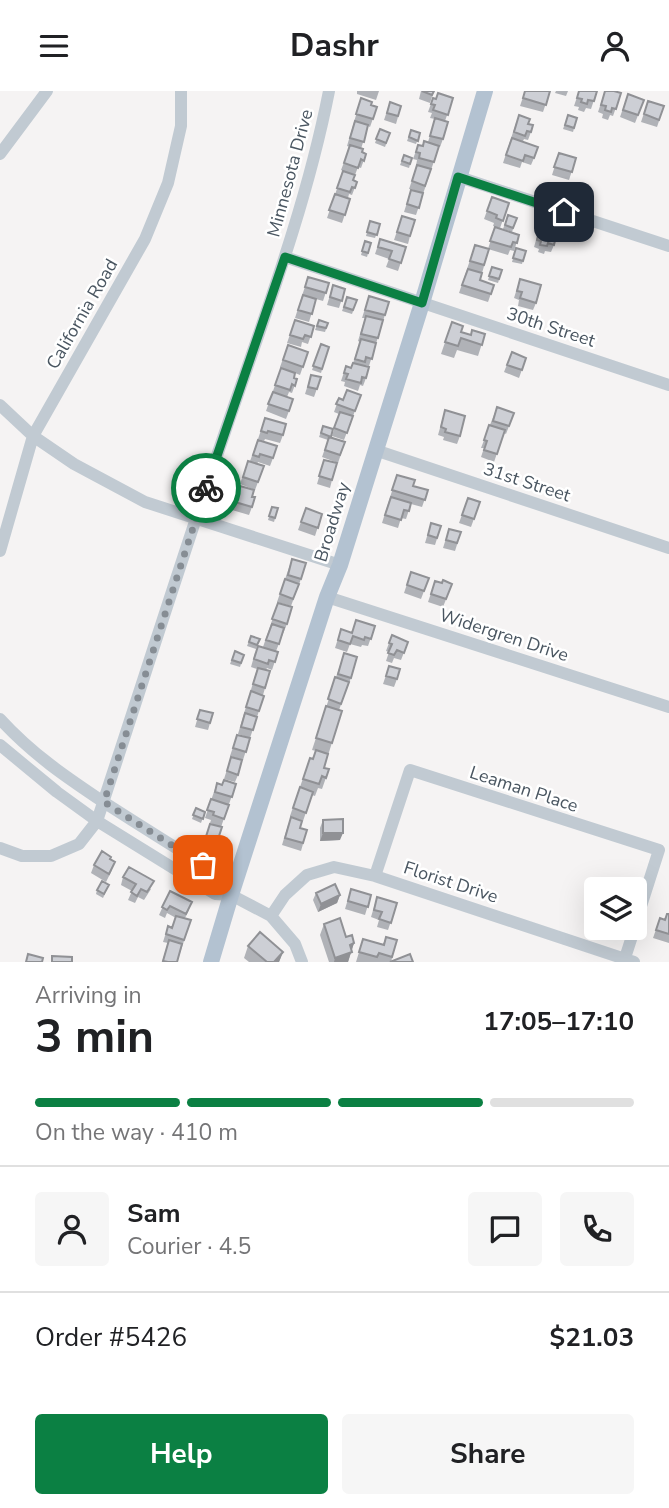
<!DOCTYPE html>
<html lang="en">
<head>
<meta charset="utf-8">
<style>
	:root { --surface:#fff; --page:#f6f6f6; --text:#202124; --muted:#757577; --line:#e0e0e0; --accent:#0b8043 }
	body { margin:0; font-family:"Nunito Sans",sans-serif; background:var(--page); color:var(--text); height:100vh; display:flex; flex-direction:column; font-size:26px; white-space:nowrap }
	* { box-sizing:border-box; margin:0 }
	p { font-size:23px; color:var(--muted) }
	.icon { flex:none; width:38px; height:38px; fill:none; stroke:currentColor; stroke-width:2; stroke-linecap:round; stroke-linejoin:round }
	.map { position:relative; height:871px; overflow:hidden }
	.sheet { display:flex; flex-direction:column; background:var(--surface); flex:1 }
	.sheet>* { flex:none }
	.tools { position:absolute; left:584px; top:786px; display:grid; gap:14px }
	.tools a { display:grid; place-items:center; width:63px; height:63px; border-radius:7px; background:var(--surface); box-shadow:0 7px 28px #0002; font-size:35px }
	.pin { position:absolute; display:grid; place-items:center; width:60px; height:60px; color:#fff; margin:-30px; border-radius:14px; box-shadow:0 4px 10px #0006 }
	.courier { position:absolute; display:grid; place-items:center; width:70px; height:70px; margin:-35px; border:5px solid #0b8043; border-radius:50%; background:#fff; color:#222; box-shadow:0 2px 9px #0007 }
	.head em { font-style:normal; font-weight:700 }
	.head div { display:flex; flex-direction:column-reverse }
	.head { display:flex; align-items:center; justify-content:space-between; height:119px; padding:0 35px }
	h1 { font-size:46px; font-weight:700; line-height:52px }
	.bar { display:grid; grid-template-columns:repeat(4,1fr); gap:10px 7px; align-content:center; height:84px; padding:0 35px }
	.bar i { height:9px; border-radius:5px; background:var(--line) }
	.bar .on { background:var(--accent) }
	.bar p { grid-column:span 4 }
	.line { display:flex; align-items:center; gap:18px; padding:0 35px; border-top:2px solid var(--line) }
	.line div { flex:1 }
	.round { display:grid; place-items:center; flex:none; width:74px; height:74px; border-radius:7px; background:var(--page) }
	.button { display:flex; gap:14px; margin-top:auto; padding:14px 35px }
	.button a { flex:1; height:80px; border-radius:7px; background:var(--accent); color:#fff; font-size:28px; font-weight:700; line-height:80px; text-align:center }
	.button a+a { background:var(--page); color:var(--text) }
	header { display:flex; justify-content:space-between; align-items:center; height:91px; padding:0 35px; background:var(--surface); font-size:32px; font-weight:700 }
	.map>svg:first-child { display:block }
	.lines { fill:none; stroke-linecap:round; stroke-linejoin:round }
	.minor { stroke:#c1cad2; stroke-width:12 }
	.major { stroke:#b3c2d1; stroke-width:16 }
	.wall { fill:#b0b2b7 }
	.shaded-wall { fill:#909195 }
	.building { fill:#cdcfd5; stroke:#909195; stroke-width:2 }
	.done { stroke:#868d94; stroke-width:7; stroke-dasharray:0 12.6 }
	.route { stroke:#0b8043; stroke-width:9 }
	.labels { text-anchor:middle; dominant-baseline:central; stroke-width:5; stroke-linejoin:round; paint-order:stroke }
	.street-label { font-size:18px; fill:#4a5661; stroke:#fff }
</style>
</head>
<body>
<header><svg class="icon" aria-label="menu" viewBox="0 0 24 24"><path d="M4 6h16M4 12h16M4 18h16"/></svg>Dashr<svg class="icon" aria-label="person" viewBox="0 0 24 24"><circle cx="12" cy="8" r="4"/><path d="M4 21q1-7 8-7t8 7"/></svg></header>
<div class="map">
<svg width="669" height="871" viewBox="0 0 669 871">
	<rect width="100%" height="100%" fill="#f5f3f3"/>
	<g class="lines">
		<path class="minor" d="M0,63l47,-63
			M459,86l210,69
			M285,166l384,128
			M0,314l33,31 41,28 71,38 195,63
			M375,359l294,98
			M0,460l33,-115 112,-197 23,-56 13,-57v-35
			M327,506l342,110
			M0,628c32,35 66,58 105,84 39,25 79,50 118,74l8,18
			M0,654l57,47 40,29 118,73 16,1 40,21 24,28 7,18
			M0,757l22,8h29l28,-12 18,-23c43,-130 84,-260 128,-389 38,-112 81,-224 104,-341
			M375,785l35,-106 249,80 -24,75
			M271,825l14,-21 22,-20 27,-8 41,9 259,86
			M625,867l10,-31"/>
		<path class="major" d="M211,871l20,-67 96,-298 13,-32 82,-262 63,-212"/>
	</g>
	<path class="wall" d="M357,0h22l-3,9 -19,-6z
		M421,0h13l-4,12 -11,-4z
		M525,0h25l-7,21 -23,-6z
		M556,0h12l-2,5 -11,-3z
		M579,0h18l-6,18 -5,-1 -2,4 -6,-2 1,-3 -5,-1z
		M605,0l16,2 -8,23 -3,-1 -2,5 -6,-2 1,-4 -5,-2z
		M628,3l16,6 -9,23 -15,-6z
		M361,7l10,7 6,2 -7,20 -2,-1 -7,23 1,3 4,2 -5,14 -3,-1 -3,8 -2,5 4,2 -5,13 -3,-1 -1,4 2,1 -8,24 -15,-5 16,-47 -2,-1 9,-23 -3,-1z
		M433,7l3,1 17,-1 -8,23 -2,18 -3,8h-1l-8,23 -15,45 -12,-3 7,-22h3l-5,-1 8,-23h-1l1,-6 -4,-1 5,-14 5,1 5,-4 7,-23 -5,-1 2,-5 -4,-1z
		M648,10l16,5 -7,21 -16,-5z
		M390,11l11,4 -5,18 -12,-4z
		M568,24l9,3 -4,14 -10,-3z
		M516,32l12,1 3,8 -3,8 -4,-1 -1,2 11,17 -3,7 -9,-3 -2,6 -17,-5z
		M380,38l10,4 -5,14 -10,-4z
		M411,39l9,3 -4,11 -9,-3z
		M559,62l17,5 -7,22 -17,-5z
		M404,64l8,3 -3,10 -9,-3z
		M492,106l17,6 -9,25 -7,-2 1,-3 -10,-4z
		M508,124l9,3 -5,14 -9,-3z
		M402,125l8,20 -2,8 -14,-4z
		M370,130l10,3 -5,14 -9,-2z
		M541,132l13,22 -3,7 -6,-1 -1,3 -6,-2 1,-3 -5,-2z
		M495,136l24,8 -5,16 -4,-1 -2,5 -20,-6z
		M380,148l26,8 -8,24 -12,-4 3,-8 -14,-5z
		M365,150l6,2 -4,14 -6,-2z
		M475,154l14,4 -9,31 14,5 -6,17 -29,-9z
		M516,157l10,3 -4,13 -10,-2z
		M492,176l10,3 -4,13 -10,-3z
		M308,186l21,6 -6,18 -7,-2 -7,23 -14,-4z
		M520,188l16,24 -3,7 -15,-4 1,-6 -5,-2z
		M333,194l12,4 -6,19 -12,-3z
		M369,205l20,6 -20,64 -5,-1 -1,1 3,12 -3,8 -3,-1 -2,6 -14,-5 1,-4 -4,-1 5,-15 5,2 2,-5 7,-21 -2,-1 7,-23h-3z
		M347,206l10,3 -5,14 -10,-3z
		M295,229l19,6 -6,18 -6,-2 -1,5 -14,-4z
		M319,229l9,3 -3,9 -10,-2z
		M452,231l9,10 10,3 14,-1 -7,22 -21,-6 -3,8 -13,-4z
		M321,253l8,3 -8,26 -9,-3z
		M288,254l20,7 -8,23 -5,-2 -1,5 3,1 -5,14 -3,-1 -2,5 2,14 -3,8 -20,-8 15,-43 7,2 -8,-3z
		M512,261l14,6 -7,20 -15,-6z
		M311,284l10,2 -7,20 -9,-3z
		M361,304l-17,45 -12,-4 7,-22 -5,-2 5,-14 4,2z
		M497,316l17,6 -8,21 -2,-1 -10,29 -13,-5 3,-9h-3z
		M445,319l15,26 -3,8 -14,-4 1,-3 -6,-2z
		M265,327l18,17 -3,8 -15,-4 -1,2 -6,-2z
		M323,335l7,11 15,5 -7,21 -16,-6 6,-17 -9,-3z
		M258,349l15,18 -3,8 -12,-4 -1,2 7,2 -9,24 -15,-6 8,-23h2z
		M324,369l8,20 -2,8 -13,-4z
		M397,384l16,11 15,4 -6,17 -11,-3 -5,15 -5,-1 -3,10 -16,-5z
		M240,395l12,21 -3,8 -17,-5z
		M468,407l12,4 -9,25 -12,-4z
		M272,416l6,1 -4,14 -6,-2z
		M306,417l16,6 -7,22 -17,-6z
		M431,432l10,3 -6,19 -10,-2z
		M449,438l12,3 -6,19 -12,-3z
		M292,468l9,20 -10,27 -14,-4z
		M411,481l18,6 -8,21 -17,-6z
		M435,490l7,2 10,1 -9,23 -15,-5z
		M278,512l9,21 -11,27 2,1 -6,18 -5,-2 -1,2 4,1 -7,24 1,1 -14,42 -12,-4 19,-65 -6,-2 4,-14 8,-6z
		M375,535l-7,20 -6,-1 -1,2 -11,-3 -3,8 -12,-4 6,-19 11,4z
		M392,544l16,7 -7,18 -7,-2 -2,5 -6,-2 3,-9 -3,-1z
		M251,545l9,3 -4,10 -9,-3z
		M235,560l9,4 -4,12 -10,-3z
		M344,562l7,25 -12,32 3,1 -18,57 5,1 -7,20 -4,-1 -3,8 -3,-1 -9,26 -13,-5 20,-58 3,1 3,-8 -4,-1z
		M389,575l8,13 -3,8 -11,-3z
		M200,619l13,3 -5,17 -13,-3z
		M237,644l13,3 -7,22 -13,-4z
		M231,666l7,18 -3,7 -11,-3z
		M217,692l5,2 14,-1 -15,43 -11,-4 1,-3 -6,-2z
		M196,717l9,4 -4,11 -9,-4z
		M323,729l17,20 -20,1v-13z
		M210,733l6,21 -2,8 -7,-2 -1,4 -5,-1z
		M288,734l19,5 -6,21 -19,-6z
		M110,768l2,11 -6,12 -15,-9 3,-8z
		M123,786l28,12 -7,11 -6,-3 -3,6 -7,-3 4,-9 -11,-6z
		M109,794l-6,13 -7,-4 1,-4z
		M351,798l20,6 -6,20 -20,-6z
		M170,800l19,19 -4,8 6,2 -14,42h-15l6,-19 -5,-1 5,-16 4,2 4,-10 -9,-5 -2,5 -6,-3z
		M316,802l24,2 -3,8 -19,9 -5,-12z
		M377,806l20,6 -9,27 -11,-3 2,-7 -8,-3z
		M669,823v29l-16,-5 7,-20 5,2z
		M324,833l30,19 -6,19h-19l-9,-27z
		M386,846l11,3 -6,22h22h-57l7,-23 20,5z
		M248,855l35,6 -4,10h-30l-5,-4z"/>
	<path class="shaded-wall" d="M323,742h20l-3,7 -20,1z
		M340,804l-3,8 -19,9 3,-8z
		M354,852l-6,19h-14l1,-4 15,-13z
		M283,861l-4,10h-5z"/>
	<path class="building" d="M422,0h12l-2,4z
		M525,0h25l-4,14 -23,-7z
		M579,0h18l-3,10 -6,-1 -1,4 -6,-2 1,-3 -5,-1z
		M605,0h9l7,2 -5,16 -4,-1 -1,4 -6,-2 1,-4 -5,-1z
		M438,2l15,5 -5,17 -15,-5 2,-5 -4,-1 2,-6 3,1z
		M628,3l16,6 -6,15 -15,-5z
		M361,7l11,4 -1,3 6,2 -4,12 -17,-5z
		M648,10l16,5 -5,14 -15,-6z
		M390,11l11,4 -3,10 -11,-3z
		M519,24l11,4 -2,5 5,1 -2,7 -4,-1 -2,5 -11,-4z
		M568,24l9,3 -3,10 -9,-3z
		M435,27l13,4 -5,17 -13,-3z
		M355,30l13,4 -4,17 -14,-4z
		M380,38l10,4 -4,10 -10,-4z
		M411,39l9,3 -2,8 -9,-4z
		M512,47l26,9 -4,11 -9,-3 -2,6 -17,-6z
		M424,50l15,5 -5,16 -15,-4 1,-5 -4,-1 2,-7 5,1z
		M350,54l13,4 -1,3 4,2 -2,7 -3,-2 -3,9 -14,-5z
		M559,62l17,5 -4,14 -18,-5z
		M404,64l8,3 -2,6 -8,-3z
		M417,74l14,4 -6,17 -13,-5z
		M343,80l12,4 -2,5 4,2 -2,6 -3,-1 -2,5 -13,-4z
		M411,99l12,3 -4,15 -12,-4z
		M335,103l15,5 -5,16 -16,-5z
		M492,106l17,6 -6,18 -7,-3 1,-3 -10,-4z
		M508,124l9,3 -4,10 -8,-3z
		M402,125l13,4 -5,16 -13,-4z
		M370,130l10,3 -3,11 -10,-3z
		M541,132l17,5 -4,17 -6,-2 -1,3 -7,-1 1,-4 -4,-1z
		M495,136l24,8 -2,8 -4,-1 -2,5 -21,-6z
		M380,148l26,8 -5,16 -12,-4 3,-8 -14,-4z
		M365,150l6,2 -3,10 -6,-2z
		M475,154l14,4 -5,16 -14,-4z
		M516,157l10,3 -3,10 -10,-3z
		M492,176l10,3 -3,9 -10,-3z
		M468,178l14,4 -2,7 14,5 -3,9 -29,-9z
		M308,186l21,6 -3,10 -21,-6z
		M520,188l21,6 -5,18 -16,-5 2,-6 -5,-1z
		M333,194l12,4 -3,12 -12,-4z
		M303,204l13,4 -4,15 -14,-4z
		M369,205l20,6 -4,13 -20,-5z
		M347,206l10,3 -4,10 -9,-3z
		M366,225l17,4 -5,18 -17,-4z
		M295,229l19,6 -3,11 -6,-2 -2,4 -13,-4z
		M319,229l9,3 -2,5 -9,-2z
		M452,231l11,4 -2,6 10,3 1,-5 13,4 -3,11 -21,-7 -3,8 -13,-4z
		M361,248l15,4 -4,16 -6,-2 -1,5 -10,-3z
		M321,253l8,3 -7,22 -9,-3z
		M288,254l20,7 -5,15 -20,-7z
		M512,261l14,6 -4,12 -15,-5z
		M353,272l16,4 -3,11 -4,-1 -1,6 -15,-4 2,-5 -4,-1 2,-7 5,2z
		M281,277l14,5 -1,5 3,1 -2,7 -3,-2 -2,6 -15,-5z
		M311,284l10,2 -4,12 -9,-2z
		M347,299l14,5 -6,16 -19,-7 3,-6 4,2z
		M273,301l20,7 -4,12 -21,-7z
		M497,316l17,6 -5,13 -16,-5z
		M445,319l20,6 -5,20 -15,-4 1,-3 -5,-2z
		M340,321l13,4 -6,17 -13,-5z
		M265,327l21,6 -3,11 -15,-4 -1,2 -6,-2z
		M489,334l16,5 -8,24 -13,-4 3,-9 -3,-1z
		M323,335l10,3 -2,8 -10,-4z
		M329,346l16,5 -5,13 -15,-5z
		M258,349l19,6 -4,12 -13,-4 -1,3 -6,-2z
		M324,369l13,3 -5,17 -13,-4z
		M248,370l16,5 -6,16 -15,-5z
		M397,384l18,5 -2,6 15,4 -3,10 -33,-10z
		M240,395l14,4 -2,7h3l-3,10 -17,-5z
		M391,406l20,6 -2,8 -5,-1 -3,10 -16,-5z
		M468,407l12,4 -6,17 -12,-4z
		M272,416l6,1 -3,10 -6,-2z
		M306,417l16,6 -4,14 -17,-6z
		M431,432l10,3 -4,12 -9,-3z
		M449,438l12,3 -4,11 -11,-3z
		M292,468l14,4 -5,16 -13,-4z
		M411,481l18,6 -5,13 -17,-6z
		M285,488l14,5 -6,15 -13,-5z
		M443,489l9,4 -6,15 -15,-5 4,-13 7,2z
		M278,512l14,4 -5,17 -15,-5z
		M356,529l19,6 -4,13 -6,-2 -1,3 -11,-4 -3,8 -12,-4 3,-11 11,4z
		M272,533l12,4 -5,16 -13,-4z
		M392,544l16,7 -4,11 -7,-3 -3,5 -6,-2 4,-9 -3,-1z
		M251,545l9,3 -3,6 -8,-3z
		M258,555l20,6 -3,10 -6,-2 -1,4 -14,-5z
		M235,560l9,4 -3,8 -9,-3z
		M344,562l13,4 -6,21 -13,-4z
		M389,575l11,3 -3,10 -11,-3z
		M258,577l12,3 -5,17 -12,-4z
		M335,586l14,5 -8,22 -13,-5z
		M251,600l13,5 -5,15 -13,-4z
		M326,615l16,5 -10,32 -16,-5z
		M200,619l13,3 -3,10 -13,-4z
		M245,622l12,4 -4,13 -12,-3z
		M237,644l13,3 -4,14 -13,-4z
		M316,659l12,4 -4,14 5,1 -3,9 -4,-2 -3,8 -16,-5 7,-21 3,1z
		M231,666l11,3 -4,15 -11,-4z
		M224,689l12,4 -4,13 -17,-5 2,-9 5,2z
		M300,696l13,5 -7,21 -13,-5z
		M211,708l18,6 -5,14 -11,-4 1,-3 -7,-2z
		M196,717l9,4 -2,7 -10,-4z
		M291,726l11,4 -2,7 7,2 -4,13 -18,-5z
		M343,728v14h-20v-13z
		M210,733l12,3 -6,18 -6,-2 -2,5 -5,-2z
		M102,760l9,6 -1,2 5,3 -6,12 -15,-9z
		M129,776l25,14 -7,11 -6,-3 -4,7 -6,-4 5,-8 -13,-7z
		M102,790l7,4 -5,9 -7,-4z
		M335,793l5,11 -19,9 -5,-11z
		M351,798l20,6 -3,12 -20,-6z
		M170,800l22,11 -6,12 -16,-8 -3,4 -5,-3z
		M377,806l20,6 -6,20 -12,-4 3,-7 -8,-2z
		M667,823h2v20l-13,-4 4,-12 5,2z
		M176,825l15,4 -7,20 -18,-6 2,-8 4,2z
		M340,827l6,19 6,-2 2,8 -4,2 2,7 -17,6 -11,-34z
		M260,841l23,20 -9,10h-7l-19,-16z
		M386,846l11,3 -5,17 -13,-4 -2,4 -18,-5 4,-13 21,6z
		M169,849l13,4 -5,18h-9l-5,-1z
		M28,863l15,4 -1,4h-16z
		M410,863l3,8h-23z
		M52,865l20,1v5h-20z"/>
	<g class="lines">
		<path class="done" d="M203,774l-99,-63 102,-314"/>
		<path class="route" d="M206,397l79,-231 137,46 36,-126 106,35"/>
	</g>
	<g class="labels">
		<g class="street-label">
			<text transform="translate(290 82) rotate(-75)">Minnesota Drive</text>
			<text transform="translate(82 223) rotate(-60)">California Road</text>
			<text transform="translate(551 236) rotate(18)">30th Street</text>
			<text transform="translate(527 391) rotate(18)">31st Street</text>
			<text transform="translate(332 431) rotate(-73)">Broadway</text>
			<text transform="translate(504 544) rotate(18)">Widergren Drive</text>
			<text transform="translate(524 698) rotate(18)">Leaman Place</text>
			<text transform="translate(451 791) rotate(18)">Florist Drive</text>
		</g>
	</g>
</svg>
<div class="tools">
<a><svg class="icon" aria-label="layers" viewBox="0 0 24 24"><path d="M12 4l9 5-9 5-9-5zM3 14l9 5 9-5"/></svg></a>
</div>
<div class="pin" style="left:203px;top:774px;background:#ea580c"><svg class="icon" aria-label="bag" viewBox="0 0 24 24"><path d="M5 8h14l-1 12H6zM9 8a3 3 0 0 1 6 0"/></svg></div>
<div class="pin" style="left:564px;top:121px;background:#1f2937"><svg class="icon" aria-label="home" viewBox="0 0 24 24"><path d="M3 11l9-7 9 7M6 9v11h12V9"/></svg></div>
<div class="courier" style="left:206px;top:397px"><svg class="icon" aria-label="bike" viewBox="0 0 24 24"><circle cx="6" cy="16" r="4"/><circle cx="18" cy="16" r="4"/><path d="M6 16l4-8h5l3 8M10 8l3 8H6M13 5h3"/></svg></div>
</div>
<section class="sheet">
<div class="head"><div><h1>3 min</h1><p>Arriving in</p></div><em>17:05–17:10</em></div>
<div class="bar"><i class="on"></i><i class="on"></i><i class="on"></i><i></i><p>On the way · 410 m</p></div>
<div class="line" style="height:126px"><a class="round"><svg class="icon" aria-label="person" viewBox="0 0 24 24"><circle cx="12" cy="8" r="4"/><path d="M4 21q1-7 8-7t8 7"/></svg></a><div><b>Sam</b><p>Courier · 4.5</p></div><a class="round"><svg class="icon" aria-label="chat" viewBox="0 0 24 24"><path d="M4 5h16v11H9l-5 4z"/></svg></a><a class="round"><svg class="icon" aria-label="phone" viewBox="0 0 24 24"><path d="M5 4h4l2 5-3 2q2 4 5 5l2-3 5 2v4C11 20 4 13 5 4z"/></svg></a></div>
<div class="line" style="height:91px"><div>Order #5426</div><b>$21.03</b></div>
<div class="button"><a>Help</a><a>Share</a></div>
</section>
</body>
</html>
